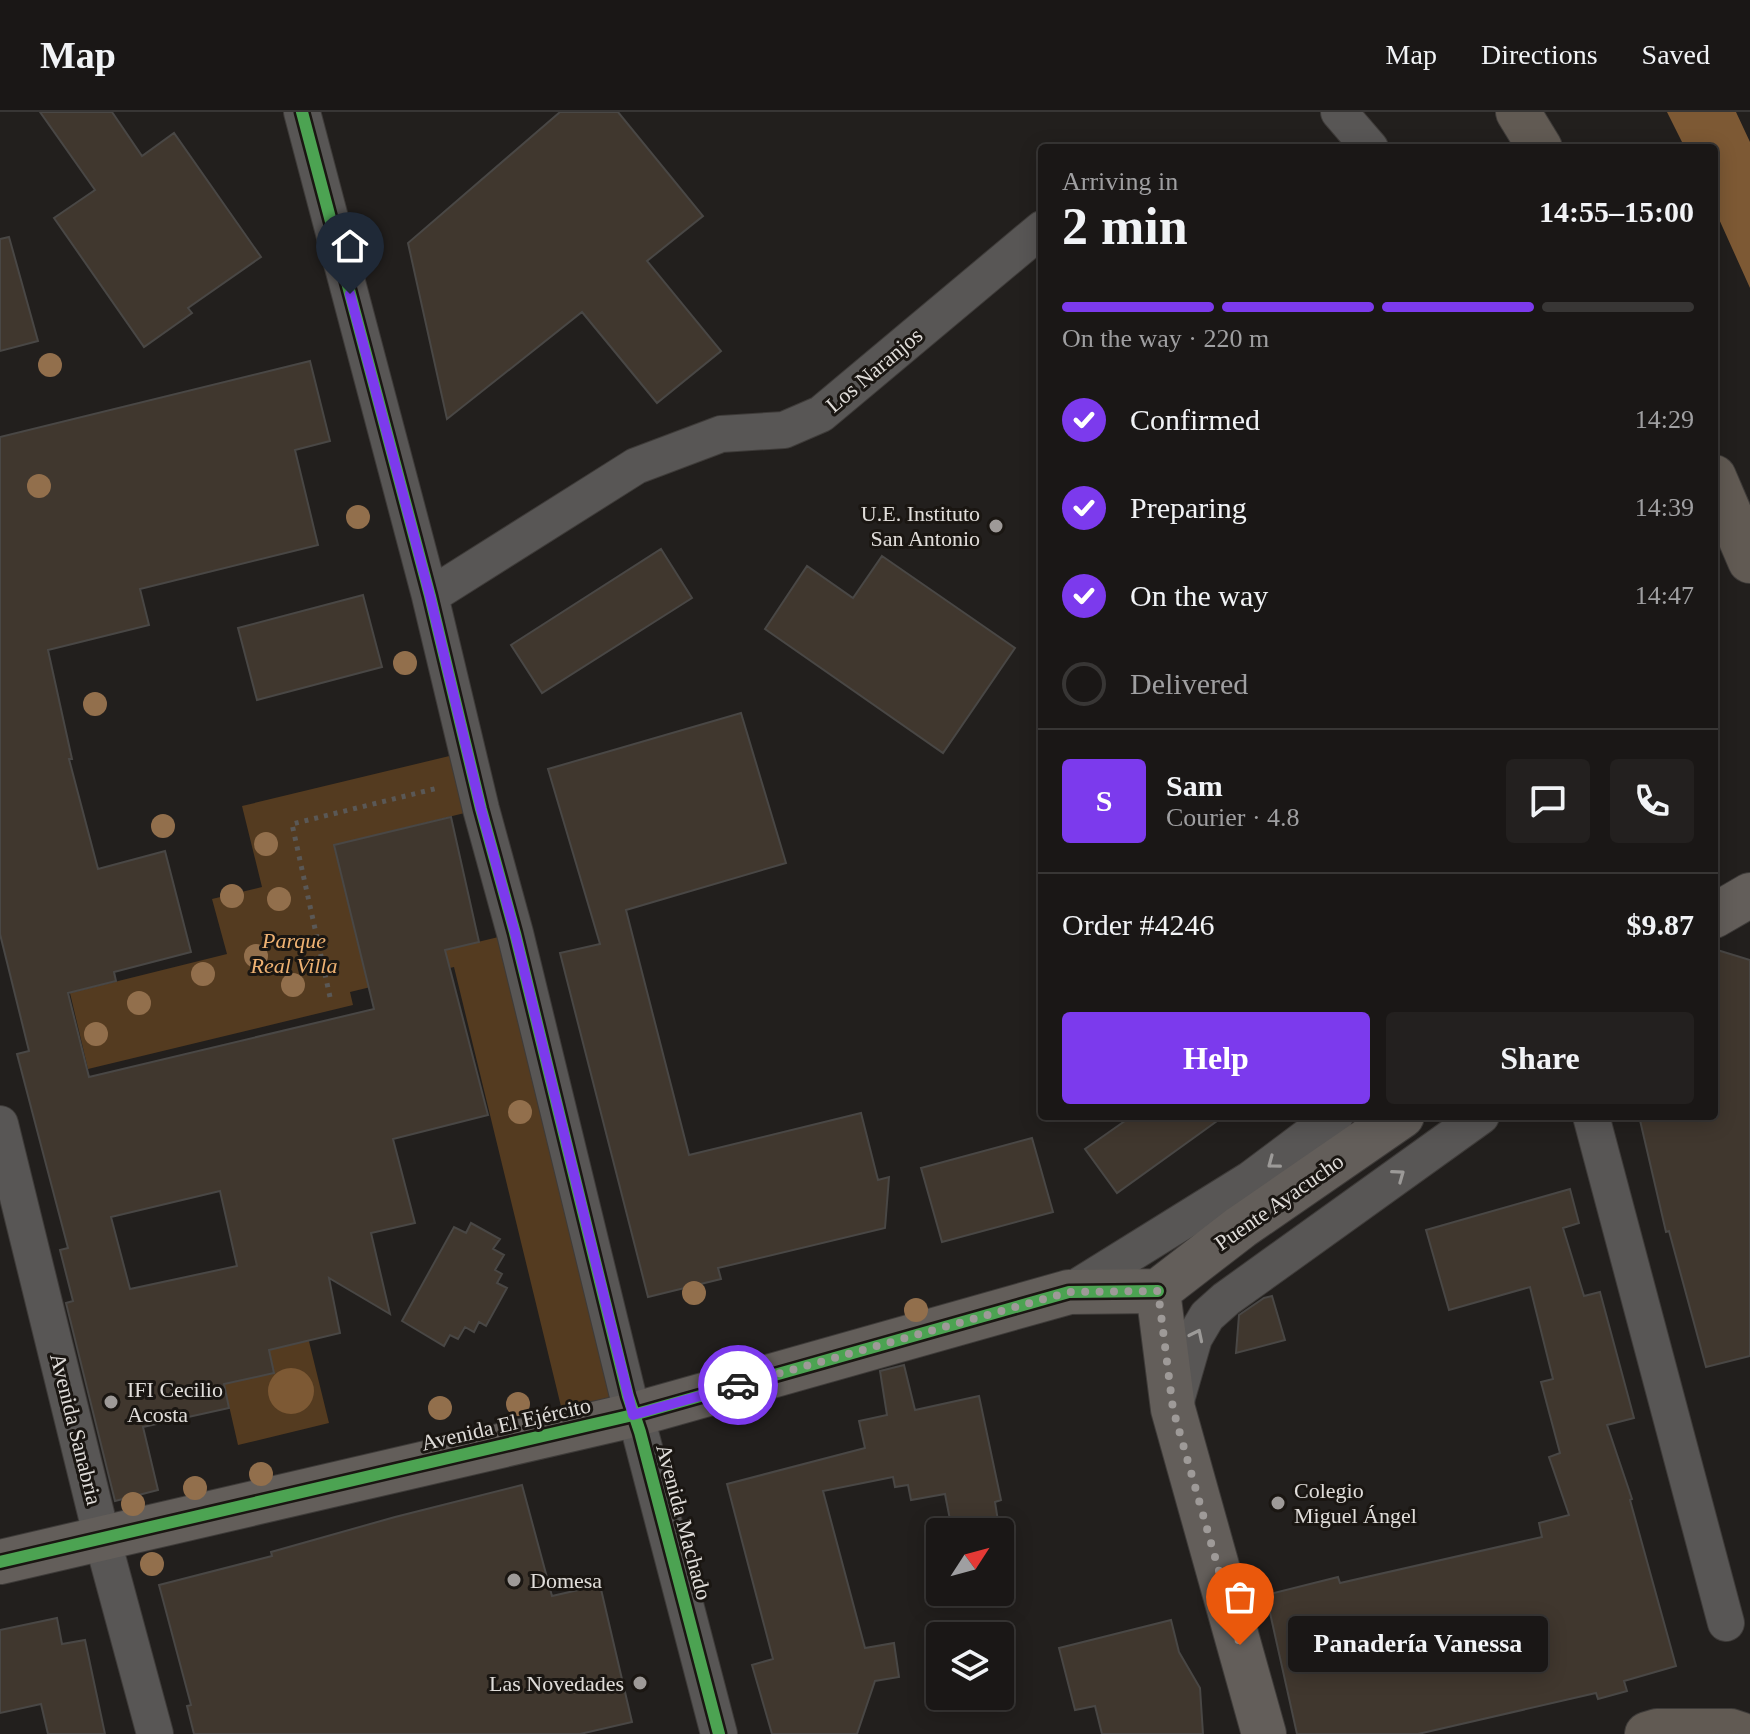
<!DOCTYPE html>
<html lang="en">
<head>
<meta charset="utf-8">
<style>
	:root { --surface:#1a1716; --page:#23201f; --text:#f1f3f6; --muted:#9f9fa1; --line:#383635; --accent:#7c3aed }
	body { margin:0; font-family:"Times New Roman",serif; background:var(--page); color:var(--text); height:100vh; display:flex; flex-direction:column; font-size:30px; white-space:nowrap }
	* { box-sizing:border-box; margin:0 }
	p { font-size:26px; color:var(--muted) }
	.icon { flex:none; width:44px; height:44px; fill:none; stroke:currentColor; stroke-width:2; stroke-linecap:round; stroke-linejoin:round }
	.map { position:relative; flex:1; overflow:hidden }
	.side { position:absolute; left:1038px; top:32px; width:680px; height:976px; display:flex; flex-direction:column; background:var(--surface); border-radius:8px; box-shadow:0 4px 20px #0003,0 0 0 2px var(--line) }
	.side>* { flex:none }
	.needle { width:52px; rotate:54deg }
	.buttons { position:absolute; left:926px; top:1406px; display:grid; gap:16px }
	.buttons a { display:grid; place-items:center; width:88px; height:88px; border-radius:8px; background:var(--surface); box-shadow:0 4px 20px #0003,0 0 0 2px var(--line); font-size:40px }
	.pin { position:absolute; display:grid; place-items:center; width:68px; height:68px; color:#fff; margin:-82px -34px; border-radius:50% 50% 50% 0; rotate:-45deg; box-shadow:0 0 8px #0007 }
	.pin .icon { rotate:45deg }
	.courier { position:absolute; display:grid; place-items:center; width:80px; height:80px; margin:-40px; border:6px solid #7c3aed; border-radius:50%; background:#fff; color:#222; box-shadow:0 2px 10px #0007 }
	.bubble { position:absolute; height:56px; border-radius:8px; background:var(--surface); box-shadow:0 4px 20px #0003,0 0 0 2px var(--line); font-size:26px; font-weight:800; line-height:56px; text-align:center }
	.summary em { font-style:normal; font-weight:800 }
	.summary div { display:flex; flex-direction:column-reverse }
	.summary { display:flex; align-items:center; justify-content:space-between; height:136px; padding:0 24px }
	h1 { font-size:52px; font-weight:800; line-height:60px }
	.bar { display:grid; grid-template-columns:repeat(4,1fr); gap:12px 8px; align-content:center; height:96px; padding:0 24px }
	.bar i { height:10px; border-radius:6px; background:var(--line) }
	.bar .selected { background:var(--accent) }
	.bar p { grid-column:span 4 }
	.line { display:flex; align-items:center; gap:20px; padding:0 24px; border-top:2px solid var(--line) }
	.line div { flex:1 }
	.round { display:grid; place-items:center; flex:none; width:84px; height:84px; border-radius:8px; background:var(--page) }
	ol { padding:0 24px; list-style:none }
	li { display:flex; align-items:center; gap:24px; height:88px }
	li p { margin-inline-start:auto }
	li .icon { padding:8px; border-radius:50%; background:var(--accent); color:#fff; stroke-width:4 }
	li:last-child { color:var(--muted) }
	li i { width:44px; height:44px; border:4px solid var(--line); border-radius:50% }
	.primary-button { display:flex; gap:16px; margin-top:auto; padding:16px 24px }
	.primary-button a { flex:1; height:92px; border-radius:8px; background:var(--accent); color:#fff; font-size:32px; font-weight:800; line-height:92px; text-align:center }
	.primary-button a+a { background:var(--page); color:var(--text) }
	header { display:flex; align-items:center; gap:48px; box-sizing:border-box; height:112px; padding:0 40px; background:var(--surface); border-bottom:2px solid var(--line) }
	header strong { font-size:38px }
	nav { display:flex; gap:44px; margin-inline-start:auto; font-size:28px }
	.map>svg:first-child { display:block }
	.green { fill:#543b20 }
	.water { fill:#7d5934 }
	.building { fill:#40372e; stroke:#494745; stroke-width:2; fill-rule:evenodd }
	.lines { fill:none; stroke-linecap:round; stroke-linejoin:round }
	.street-casing { stroke:#3e3b39; stroke-width:38 }
	.secondary-casing { stroke:#3e3b39; stroke-width:46 }
	.highway-casing { stroke:#3e3b39; stroke-width:46 }
	.path { stroke:#5a5856; stroke-width:5; stroke-dasharray:4 6; stroke-linecap:butt }
	.street { stroke:#585655; stroke-width:36 }
	.secondary { stroke:#635e5a; stroke-width:44 }
	.highway { stroke:#615a53; stroke-width:44 }
	.cycleway-casing { stroke:#1a1612; stroke-width:17 }
	.cycleway { stroke:#4ca352; stroke-width:12 }
	.tree { fill:#926f4c }
	.oneway { stroke:#9c9a98 }
	.done { stroke:#9e9a98; stroke-width:8; stroke-dasharray:0 14.4 }
	.route { stroke:#7c3aed; stroke-width:10 }
	.poi-dot { fill:#9e9a98; stroke:#1a1612; stroke-width:3 }
	.labels { text-anchor:middle; dominant-baseline:central; stroke-width:6; stroke-linejoin:round; paint-order:stroke }
	.street-label { font-size:22px; fill:#e0ddda; stroke:#1a1612 }
	.poi-label { font-size:22px; fill:#e0ddda; stroke:#1a1612; text-anchor:start }
	.park-label { font-size:22px; font-style:italic; fill:#eeb172; stroke:#1a1612 }
</style>
</head>
<body>
<header>
<strong>Map</strong>
<nav><a>Map</a><a>Directions</a><a>Saved</a></nav>
</header>
<div class="map">
<svg width="1750" height="1622" viewBox="0 0 1750 1622">
	<rect width="100%" height="100%" fill="#221f1d"/>
	<path class="green" d="M466,640l15,57 -147,36 31,124 150,-36 113,463 -61,35 -113,-464 -104,25 3,13 -265,64 -18,-76 157,-39 -15,-55 50,-12 -20,-81z
		M303,1205l26,106 -91,22 -14,-61 50,-11 -11,-47z"/>
	<path class="water" d="M1667,0h69l14,30v146l-36,-80v-60h-29z
		M268 1279a23 23 0 1 1 46 0a23 23 0 1 1-46 0Z"/>
	<path class="building" d="M40,0h72l30,44 32,-23 87,124 -73,51 4,5 -48,34 -90,-129 41,-28z
		M560,0h58l85,104 -56,45 74,90 -64,52 -75,-91 -135,107 -39,-176z
		M9,125l29,104 -38,10v-112z
		M310,249l20,80 -35,9 23,95 -178,44 9,36 -101,25 24,109h-3l29,110 67,-18 26,101 -77,20 2,9 -48,12 21,84 285,-68 -40,-164 117,-28 28,125 -34,8 43,165 -95,24 22,84 -44,10 19,81 -61,-36 11,55 -71,17 5,23 -50,11 5,24 -86,19 15,63 -43,11 -49,-198 7,-2 -13,-51 8,-2 -51,-194 12,-3 -29,-117v-497zM220,1079l17,75 -107,23 -19,-72z
		M661,437l31,49 -150,95 -31,-48z
		M882,444l133,92 -72,105 -178,-124 42,-63 46,32z
		M363,483l19,72 -125,33 -19,-72z
		M741,601l45,150 -160,47 63,245 172,-42 17,67 11,-3 -4,51 -167,40 3,11 -73,18 -88,-344 40,-9 -52,-175z
		M1714,837l36,11v396l-44,11 -37,-136 -3,1 -27,-116h75z
		M1132,1004h92l-107,77 -32,-44z
		M1032,1026l21,74 -111,30 -21,-74z
		M1570,1077l9,34 -16,5 21,68 16,-4 34,126 -27,7 25,74 -2,1 46,166 -52,15 3,10 -29,8 -2,-6 -178,41h-121l-31,-139 72,-18 2,6 202,-46 -3,-14 30,-8 -20,-58 11,-4 -19,-71 12,-3 -23,-92 -81,23 -23,-80z
		M471,1111l29,16 -7,10 11,6 -9,15 7,4 -5,9 10,5 -21,38 -7,-4 -5,10 -9,-5 -7,12 -8,-4 -6,11 -42,-25 52,-94 12,6z
		M1272,1184l13,44 -49,13 3,-38 25,-17z
		M904,1253l11,45 64,-14 22,104 -6,2 3,19 -46,9 -7,-36 -34,6 -3,-15 -13,2 -2,-10 -70,14 42,157 29,-5 5,34 -24,4 -18,53h-85l-20,-69 21,-6 -46,-175 138,-36 -6,-27 28,-6 -7,-44z
		M522,1373l30,111 48,-11 32,137 -52,12h-386l-7,-28 4,-1 -32,-120 113,-29 -1,-4 124,-35z
		M57,1506l5,26 23,-4 20,94h-57l-7,-30 -41,9v-83z
		M1171,1508l8,32 21,36 3,46h-101l-7,-28 -20,4 -16,-62z"/>
	<g class="lines">
		<defs>
			<path id="street" d="M302,0l128,484 51,213 34,124 113,463 12,36 79,302
				M1339,0l31,36
				M430,484l206,-130 85,-32 63,-4 37,-16 221,-185
				M1591,1004l135,507
				M0,1012l102,414 53,196
				M1069,1180l182,-113 84,-63
				M1175,1292l19,-66 13,-22 19,-17 255,-183"/>
			<path id="secondary" d="M1714,804l36,-21
				M1158,1179l15,118 91,325
				M1158,1179l83,-64 161,-111
				M0,1450l633,-147 436,-123 89,-1"/>
			<path id="highway" d="M1518,0l22,36
				M1714,365l36,84
				M1647,1622l10,-3h74l9,3"/>
		</defs>
		<use href="#street" class="street-casing"/>
		<use href="#secondary" class="secondary-casing"/>
		<use href="#highway" class="highway-casing"/>
		<path class="path" d="M330,885l-38,-173 146,-36"/>
		<use href="#street" class="street"/>
		<use href="#secondary" class="secondary"/>
		<use href="#highway" class="highway"/>
		<defs>
			<path id="cycleway" d="M302,0l128,484 51,213 34,124 113,463 12,36 79,302
				M0,1450l633,-147 436,-123 89,-1"/>
		</defs>
		<use href="#cycleway" class="cycleway-casing"/>
		<use href="#cycleway" class="cycleway"/>
	</g>
	<g class="tree">
		<circle cx="50" cy="253" r="12"/>
		<circle cx="39" cy="374" r="12"/>
		<circle cx="358" cy="405" r="12"/>
		<circle cx="405" cy="551" r="12"/>
		<circle cx="95" cy="592" r="12"/>
		<circle cx="163" cy="714" r="12"/>
		<circle cx="266" cy="732" r="12"/>
		<circle cx="232" cy="784" r="12"/>
		<circle cx="279" cy="787" r="12"/>
		<circle cx="256" cy="844" r="12"/>
		<circle cx="203" cy="862" r="12"/>
		<circle cx="293" cy="873" r="12"/>
		<circle cx="139" cy="891" r="12"/>
		<circle cx="96" cy="922" r="12"/>
		<circle cx="520" cy="1000" r="12"/>
		<circle cx="694" cy="1181" r="12"/>
		<circle cx="916" cy="1198" r="12"/>
		<circle cx="518" cy="1292" r="12"/>
		<circle cx="440" cy="1296" r="12"/>
		<circle cx="261" cy="1362" r="12"/>
		<circle cx="195" cy="1376" r="12"/>
		<circle cx="133" cy="1392" r="12"/>
		<circle cx="152" cy="1452" r="12"/>
	</g>
	<defs><path id="oneway-chevron" d="M-2-3.5L2.5 0L-2 3.5" fill="none" stroke-width="1.6" stroke-linecap="round" stroke-linejoin="round" transform="scale(2)"/></defs>
	<g class="oneway">
		<use href="#oneway-chevron" transform="translate(1273 1051) rotate(143)"/>
		<use href="#oneway-chevron" transform="translate(1399 1063) rotate(-36)"/>
		<use href="#oneway-chevron" transform="translate(1197 1223) rotate(-64)"/>
	</g>
	<g class="lines">
		<path class="done" d="M738,1273l331,-93 89,-1 15,118 67,236"/>
		<path class="route" d="M350,182l80,302 51,213 34,124 118,482 105,-30"/>
	</g>
	<g class="poi-dot">
		<circle cx="996" cy="414" r="8"/>
		<circle cx="111" cy="1290" r="8"/>
		<circle cx="1278" cy="1391" r="8"/>
		<circle cx="514" cy="1468" r="8"/>
		<circle cx="640" cy="1571" r="8"/>
	</g>
	<g class="labels">
		<g class="street-label">
			<text transform="translate(874 258) rotate(-40)">Los Naranjos</text>
			<text transform="translate(1279 1090) rotate(-35)">Puente Ayacucho</text>
			<text transform="translate(506 1312) rotate(-13)">Avenida El Ejército</text>
			<text transform="translate(76 1317) rotate(76)">Avenida Sanabria</text>
			<text transform="translate(684 1410) rotate(75)">Avenida Machado</text>
		</g>
		<g class="poi-label">
			<text x="980" y="401" text-anchor="end">U.E. Instituto<tspan x="980" dy="25">San Antonio</tspan></text>
			<text x="127" y="1277">IFI Cecilio<tspan x="127" dy="25">Acosta</tspan></text>
			<text x="1294" y="1378">Colegio<tspan x="1294" dy="25">Miguel Ángel</tspan></text>
			<text x="530" y="1468">Domesa</text>
			<text x="624" y="1571" text-anchor="end">Las Novedades</text>
		</g>
		<g class="park-label">
			<text x="294" y="828">Parque<tspan x="294" dy="25">Real Villa</tspan></text>
		</g>
	</g>
</svg>
<div class="buttons">
<a><svg class="needle" viewBox="-14 -14 28 28"><path d="M0-13l5 13h-10z" fill="#e53935"/><path d="M0 13l5-13h-10z" fill="#9f9fa1"/></svg></a>
<a><svg class="icon" aria-label="layers" viewBox="0 0 24 24"><path d="M12 4l9 5-9 5-9-5zM3 14l9 5 9-5"/></svg></a>
</div>
<div class="pin" style="left:1240px;top:1533px;background:#ea580c"><svg class="icon" aria-label="bag" viewBox="0 0 24 24"><path d="M5 8h14l-1 12H6zM9 8a3 3 0 0 1 6 0"/></svg></div>
<div class="pin" style="left:350px;top:182px;background:#1f2937"><svg class="icon" aria-label="home" viewBox="0 0 24 24"><path d="M3 11l9-7 9 7M6 9v11h12V9"/></svg></div>
<div class="courier" style="left:738px;top:1273px"><svg class="icon" aria-label="car" viewBox="0 0 24 24"><path d="M5 17H2v-5l4-1 3-4h7l3 4 3 1v5h-3M9 17h6M6 11h13"/><circle cx="7" cy="17" r="2"/><circle cx="17" cy="17" r="2"/></svg></div>
<div class="bubble" style="left:1288px;top:1504px;width:260px">Panadería Vanessa</div>
<section class="side">
<div class="summary"><div><h1>2 min</h1><p>Arriving in</p></div><em>14:55–15:00</em></div>
<div class="bar"><i class="selected"></i><i class="selected"></i><i class="selected"></i><i></i><p>On the way · 220 m</p></div>
<ol>
<li><svg class="icon" aria-label="check" viewBox="0 0 24 24"><path d="M5 12l5 5 9-10"/></svg>Confirmed<p>14:29</p></li>
<li><svg class="icon" aria-label="check" viewBox="0 0 24 24"><path d="M5 12l5 5 9-10"/></svg>Preparing<p>14:39</p></li>
<li><svg class="icon" aria-label="check" viewBox="0 0 24 24"><path d="M5 12l5 5 9-10"/></svg>On the way<p>14:47</p></li>
<li><i></i>Delivered</li>
</ol>
<div class="line" style="height:144px"><b class="round" style="background:var(--accent);color:#fff">S</b><div><b>Sam</b><p>Courier · 4.8</p></div><a class="round"><svg class="icon" aria-label="chat" viewBox="0 0 24 24"><path d="M4 5h16v11H9l-5 4z"/></svg></a><a class="round"><svg class="icon" aria-label="phone" viewBox="0 0 24 24"><path d="M5 4h4l2 5-3 2q2 4 5 5l2-3 5 2v4C11 20 4 13 5 4z"/></svg></a></div>
<div class="line" style="height:104px"><div>Order #4246</div><b>$9.87</b></div>
<div class="primary-button"><a>Help</a><a>Share</a></div>
</section>
</div>
</body>
</html>
